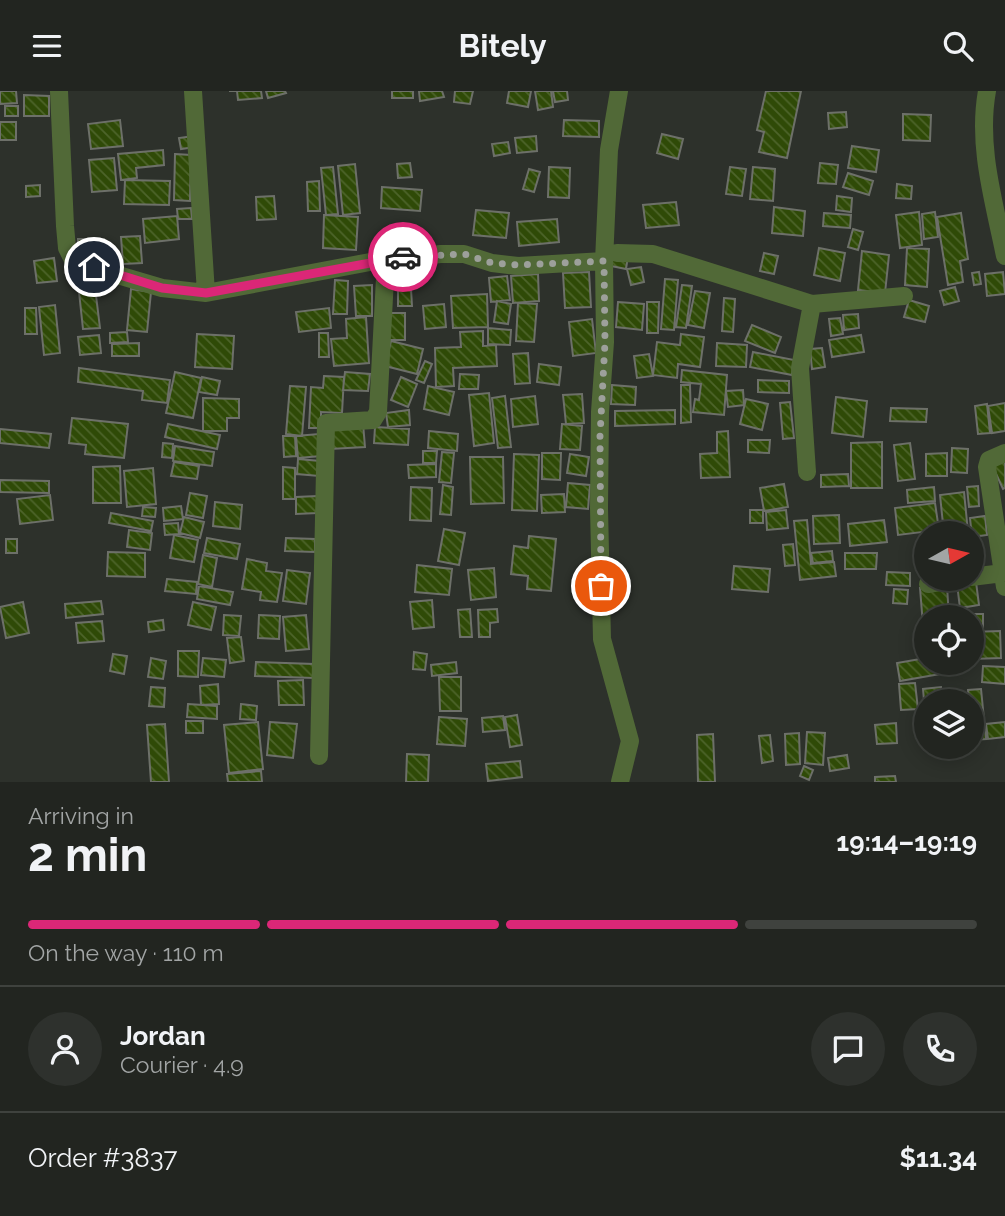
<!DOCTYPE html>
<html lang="en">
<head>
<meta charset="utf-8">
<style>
	:root { --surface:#222520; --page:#2e312d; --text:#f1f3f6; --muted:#a2a5a5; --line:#3f423e; --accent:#db2777 }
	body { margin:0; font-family:Raleway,sans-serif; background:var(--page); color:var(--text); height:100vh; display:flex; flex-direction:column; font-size:26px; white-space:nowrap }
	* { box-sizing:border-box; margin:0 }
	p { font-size:23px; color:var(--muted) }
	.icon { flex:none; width:38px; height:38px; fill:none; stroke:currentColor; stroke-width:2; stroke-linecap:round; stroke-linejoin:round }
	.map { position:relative; height:691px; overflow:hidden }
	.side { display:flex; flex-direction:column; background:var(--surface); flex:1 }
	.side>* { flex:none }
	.needle { width:46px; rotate:82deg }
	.controls { position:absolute; left:914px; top:430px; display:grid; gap:14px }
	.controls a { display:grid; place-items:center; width:70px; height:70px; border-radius:50%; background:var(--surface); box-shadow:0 4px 18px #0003,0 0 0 2px var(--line); font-size:35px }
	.pin { position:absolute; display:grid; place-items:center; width:60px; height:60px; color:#fff; margin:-30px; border:4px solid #fff; border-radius:50%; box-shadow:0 2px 7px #0007 }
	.courier { position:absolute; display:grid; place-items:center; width:70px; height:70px; margin:-35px; border:5px solid #db2777; border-radius:50%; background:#fff; color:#222; box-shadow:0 2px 9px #0007 }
	.headline em { font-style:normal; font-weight:700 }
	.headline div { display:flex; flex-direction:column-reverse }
	.headline { display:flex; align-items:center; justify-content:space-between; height:119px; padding:0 28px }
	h1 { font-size:46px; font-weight:700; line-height:52px }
	.bar { display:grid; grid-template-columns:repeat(4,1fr); gap:10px 7px; align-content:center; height:84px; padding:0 28px }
	.bar i { height:9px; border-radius:5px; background:var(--line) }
	.bar .selected { background:var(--accent) }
	.bar p { grid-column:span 4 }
	.line { display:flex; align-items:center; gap:18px; padding:0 28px; border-top:2px solid var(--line) }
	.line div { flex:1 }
	.round { display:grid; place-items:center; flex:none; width:74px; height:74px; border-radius:37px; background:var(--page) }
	header { display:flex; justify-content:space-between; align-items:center; height:91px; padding:0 28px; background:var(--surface); font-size:32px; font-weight:700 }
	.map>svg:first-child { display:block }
	.building { fill:url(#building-back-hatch); stroke:#6d7069; stroke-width:2 }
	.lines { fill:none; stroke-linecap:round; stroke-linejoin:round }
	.minor { stroke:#516937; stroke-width:18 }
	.done { stroke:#9da09b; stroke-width:7; stroke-dasharray:0 12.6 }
	.route { stroke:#db2777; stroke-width:9 }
</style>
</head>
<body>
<header><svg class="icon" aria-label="menu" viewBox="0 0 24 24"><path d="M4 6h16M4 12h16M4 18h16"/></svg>Bitely<svg class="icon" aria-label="search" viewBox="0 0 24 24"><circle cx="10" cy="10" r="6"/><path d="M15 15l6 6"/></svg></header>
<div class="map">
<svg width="1005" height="691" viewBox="0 0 1005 691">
	<defs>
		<pattern id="building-back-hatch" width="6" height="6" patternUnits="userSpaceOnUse" patternTransform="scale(1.75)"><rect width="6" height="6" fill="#2f4a07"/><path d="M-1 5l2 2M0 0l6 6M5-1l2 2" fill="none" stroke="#4d642a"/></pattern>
	</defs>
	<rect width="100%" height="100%" fill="#2d312b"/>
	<path class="building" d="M0,0h16l1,12 -17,1z
		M229,0h32l1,7 -24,2 -1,-9z
		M266,0h19l1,2 -18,5z
		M392,0h21v7h-21z
		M419,0h23l2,6 -24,4z
		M455,0h18l-3,13 -16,-2z
		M509,0h22l-3,16 -21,-4z
		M535,0h16l2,16 -15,3z
		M553,0h14l1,9 -13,2z
		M766,0h35l-14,67 -28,-6 5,-20 -7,-2z
		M24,4l25,1v20h-25z
		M5,15h13v10h-13z
		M846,21l1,15 -18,2 -1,-16z
		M903,23l28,1 -1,26 -27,-1z
		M120,29l3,26 -32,3 -3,-25z
		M564,29l35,1v16l-36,-1z
		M0,31h16v18h-16z
		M662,43l21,5 -5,20 -21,-6z
		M194,45l1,11 -14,2 -2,-11z
		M536,45l1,15 -20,2 -2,-15z
		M508,51l2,11 -16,3 -2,-12z
		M852,55l27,4 -3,22 -28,-4z
		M163,59l1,15 -28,3 1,10 -16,2 -3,-26z
		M175,63l16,1 -1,46 -16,-1z
		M114,67l3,32 -25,2 -3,-32z
		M410,72l2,14 -14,1 -1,-14z
		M820,72l18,2 -2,19 -18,-1z
		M355,73l5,49 -17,2 -5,-49z
		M333,76l5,47 -12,1 -5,-47z
		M549,76l21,1 -1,30 -21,-1z
		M730,76l16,2 -4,27 -16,-2z
		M753,76l22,2 -2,32 -23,-2z
		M529,78l11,3 -6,20 -11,-3z
		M848,82l25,8 -4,14 -26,-8z
		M125,89l45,1 -1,24 -45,-1z
		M319,90l1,30h-12l-1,-29z
		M897,93l15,2 -1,13 -15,-1z
		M40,94v11l-14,1v-11z
		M382,96l40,3 -2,21 -39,-3z
		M274,105l2,23 -19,1 -1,-23z
		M837,105l15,2 -1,14 -15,-2z
		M676,111l3,23 -33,3 -3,-23z
		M774,116l31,4 -2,25 -31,-3z
		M191,117l1,11h-14l-1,-10z
		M476,119l33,3 -3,25 -33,-3z
		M919,121l3,33 -22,3 -4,-33z
		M935,121l3,25 -14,2 -2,-25z
		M824,122l27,2 -1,13 -27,-2z
		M961,122l7,46 -8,2 3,21 -15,3 -11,-68z
		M324,124l34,2 -2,33 -33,-2z
		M177,125l2,23 -34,4 -2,-24z
		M557,128l2,23 -40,4 -2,-24z
		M853,138l10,3 -5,18 -10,-3z
		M140,145l2,27 -19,1 -2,-27z
		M78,148h26v17h-26z
		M819,157l26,5 -5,28 -26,-6z
		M907,157l22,1 -2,38 -22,-2z
		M862,160l27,4 -4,38 -27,-3z
		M764,162l14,3 -4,18 -14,-3z
		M613,163l15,2 -2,13 -15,-3z
		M54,167l3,23 -20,2 -3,-22z
		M641,176l3,15 -13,3 -4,-16z
		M93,180l7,57 -17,1 -6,-56z
		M589,181l2,35 -26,1 -2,-35z
		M979,181l2,12 -7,1 -2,-12z
		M1003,181l2,22 -18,2 -2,-22z
		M416,182l2,13 -29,3 -2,-12z
		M538,183l1,27 -26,2 -2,-27z
		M507,185l3,24 -19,2 -2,-24z
		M665,188l13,1 -4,50 -13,-1z
		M335,189l13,1 -1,33h-14z
		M372,194v31h-16l-2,-30z
		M682,194l10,1 -6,42 -10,-1z
		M955,196l4,14 -15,4 -4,-14z
		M131,198l20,3 -4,40 -20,-2z
		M398,198h13l1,17h-14z
		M695,200l15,2 -6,35 -16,-3z
		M487,203l1,33 -35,1 -2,-32z
		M724,207l11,1 -2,33 -11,-1z
		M909,209l20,6 -4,16 -21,-5z
		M497,210l14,3 -3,20 -14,-2z
		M618,211l26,2 -2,26 -26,-3z
		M647,211h12l-1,31h-11z
		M518,212l19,1 -3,38 -18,-1z
		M444,213l2,23 -21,2 -2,-23z
		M55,214l5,48 -16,2 -5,-48z
		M25,217h11l1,26h-12z
		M329,217l2,20 -32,4 -3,-20z
		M389,222h16v27h-16z
		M858,223l1,14 -15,2 -1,-15z
		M366,226l3,46 -35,3 -3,-27 16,-1 -1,-19z
		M840,227l3,16 -12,2 -2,-17z
		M592,228l4,34 -23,3 -4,-34z
		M752,234l29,12 -6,16 -30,-12z
		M488,237l23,2 -1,15 -22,-1z
		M483,240v15l13,-1 1,21 -44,2 1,18 -18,1 -1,-39 26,-1 -1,-15z
		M127,241l1,10 -18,1v-10z
		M319,242h9l1,24h-10z
		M197,243l37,2 -2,33 -37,-2z
		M681,243l23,3 -4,30 -22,-3 -1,14 -24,-3 4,-33 23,3z
		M99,244l2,18 -21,2 -2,-18z
		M861,244l3,17 -32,5 -3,-17z
		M391,250l32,8 -6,25 -32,-8z
		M139,252v13h-27v-12z
		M717,252l30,2 -1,22 -30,-1z
		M822,257l3,19 -13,2 -2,-20z
		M753,261l41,8 -2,15 -42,-8z
		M528,262l2,30 -15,1 -2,-30z
		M649,263l4,22 -16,2 -3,-22z
		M425,270l7,3 -8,19 -8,-3z
		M539,273l22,3 -2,18 -22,-3z
		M79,277l91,12 -3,23 -25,-3 1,-9 -65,-9z
		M682,279l45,5 -3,40 -31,-3 2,-13 4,1 2,-16 -20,-2z
		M175,281l26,6 -8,40 -27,-5z
		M345,281l25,2 -2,17 -25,-1z
		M460,283l19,1 -1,14h-19z
		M324,285l20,1 -2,36 -21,-1v16h-12l2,-41 12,1z
		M202,286l18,4 -3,14 -18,-3z
		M401,286l16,7 -9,23 -17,-7z
		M758,289l31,1v12l-31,-1z
		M612,294l24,2 -1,18 -24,-1z
		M681,294h9l1,37 -10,1z
		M290,295l16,1 -4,49 -16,-2z
		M428,295l26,6 -5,23 -25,-6z
		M743,299l1,15 -16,2 -2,-16z
		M489,302l5,50 -20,3 -5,-51z
		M582,303l2,29 -18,1 -3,-29z
		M505,305l6,51 -13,1 -6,-50z
		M535,305l3,28 -25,3 -2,-28z
		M836,306l31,4 -4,36 -31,-4z
		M203,307l36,1v19h-12v13h-24z
		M746,308l22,5 -6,26 -22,-6z
		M790,311l4,36 -11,1 -3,-36z
		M1005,312v28l-13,2 -4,-27z
		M987,313l3,29 -12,1 -3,-28z
		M891,317l36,1 -1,13 -36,-1z
		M409,319l1,15 -22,2 -2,-14z
		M675,319v14l-60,2v-15z
		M72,327l56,6 -4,34 -39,-4 1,-9 -17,-2z
		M363,332l2,24 -35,2 -1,-25z
		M168,333l52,11 -3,14 -52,-12z
		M562,333l20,2 -2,24 -20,-1z
		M375,336l34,2 -1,16 -34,-2z
		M0,338l51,5 -2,14 -49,-5z
		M429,340l29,3 -1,17 -29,-3z
		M728,340l2,46 -29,1 -1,-24 17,-1v-21z
		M319,343l2,22 -23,2 -2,-22z
		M283,345h12l1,20 -12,1z
		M748,349h22l-1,13 -21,-1z
		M882,351v46h-31v-45z
		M163,352l10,1 -1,14 -10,-1z
		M910,352l5,36 -17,2 -4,-36z
		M175,355l39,6 -2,14 -39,-5z
		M952,357l16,1 -1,24 -16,-1z
		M423,360h14l-1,12h-13z
		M442,361l12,1 -3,30 -12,-1z
		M542,362h19l-1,27 -18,-1z
		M947,362v23h-21v-22z
		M514,363l25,1 -2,56 -25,-1z
		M570,363l19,3 -3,19 -19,-3z
		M470,366h33l1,46 -33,1z
		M298,368l22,2 -1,15 -22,-2z
		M1005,368v29l-2,1 -11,-24z
		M174,371l25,4 -2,13 -26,-3z
		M436,373v13l-27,1 -1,-13z
		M120,375l1,37h-28v-36z
		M283,376l12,1v31h-12z
		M153,377l3,36 -29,3 -3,-36z
		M848,383l1,12 -28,1v-12z
		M0,389l49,1v12l-49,-1z
		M568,392l22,2 -2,24 -22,-2z
		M784,393l4,23 -24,4 -4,-23z
		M443,394l10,2 -2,28 -11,-1z
		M978,395l1,20 -10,1 -2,-20z
		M411,396l21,1 -1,33 -21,-1z
		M934,396l1,14 -27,2 -1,-13z
		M964,401l4,40 -24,2 -4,-39z
		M190,402l17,3 -4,22 -17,-3z
		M564,403l1,18 -23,1 -1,-18z
		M50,404l3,25 -33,4 -3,-25z
		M317,405v17l-21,1v-17z
		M215,411l27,3 -2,24 -27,-3z
		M935,412l4,27 -41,5 -3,-27z
		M181,415l2,13 -19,2 -1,-13z
		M143,416l13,1 -1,9 -13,-1z
		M750,419h13v13h-13z
		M786,419l2,18 -21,2 -1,-18z
		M111,422l42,8 -2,10 -42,-8z
		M839,424l1,28 -26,1 -1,-28z
		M985,425l2,19 -15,2 -2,-19z
		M184,426l20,5 -4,16 -20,-5z
		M807,429l4,44 23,-2 2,14 -36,4 -6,-59z
		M884,429l3,22 -37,4 -2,-22z
		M178,432l1,11 -14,1 -1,-11z
		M444,438l21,4 -6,32 -21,-4z
		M129,439l23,3 -2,17 -23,-3z
		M174,444l24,5 -4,22 -24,-4z
		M529,445l27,3 -5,52 -24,-2 1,-13 -17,-2 3,-28 14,2z
		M207,447l33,6 -3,15 -33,-6z
		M286,447l29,1v13l-30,-1z
		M6,448h11v14h-11z
		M793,453l2,21 -10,1 -2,-21z
		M926,453v22l-5,1 -4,-21z
		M832,460l1,10 -20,2 -2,-10z
		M108,461l37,1v24l-38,-1z
		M845,462h32l-1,16h-31z
		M203,464l14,3 -5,29 -14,-3z
		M247,468l20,4 -1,8 16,2 -5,29 -17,-2 1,-8 -19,-3z
		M417,474l35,4 -3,26 -34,-3z
		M734,475l36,3 -2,23 -36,-3z
		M494,477l2,29 -25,3 -3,-30z
		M287,479l23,3 -4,31 -23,-3z
		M887,481l23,1v13l-24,-1z
		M167,488l30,3 -1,12 -31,-3z
		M976,491l3,23 -19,3 -3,-24z
		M199,495l34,6 -3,13 -33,-6z
		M947,495l2,32h-23l-1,32 -5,-62z
		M894,498l14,1 -1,14 -14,-1z
		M432,509l2,27 -21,2 -3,-27z
		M101,510l2,13 -37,4 -1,-14z
		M23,511l6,31 -23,5 -6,-31z
		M193,511l23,5 -5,23 -23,-5z
		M470,518l2,28h-12l-2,-27z
		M497,518l1,13 -8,1v14h-11l-1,-27z
		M960,523h23v14h-12v-10h-11z
		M224,524l17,1 -2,20 -16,-1z
		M259,524l21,1 -1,23 -21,-1z
		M306,524l3,34 -23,2 -3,-34z
		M163,529l1,10 -15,2 -1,-10z
		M102,530l2,20 -26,2 -2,-20z
		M1000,540l1,27 -30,1v-27z
		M241,546l3,24 -14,2 -3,-25z
		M178,560h21l-1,26 -20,-1z
		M414,561l13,2 -2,16 -12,-1z
		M113,563l14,2 -3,18 -14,-3z
		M151,567l15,3 -3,18 -15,-2z
		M203,567l23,2 -2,17 -23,-2z
		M926,567v5h35l2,7 -63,11 -3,-18z
		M256,571l58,2v14l-59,-2z
		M456,571l1,11 -25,3 -1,-11z
		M983,575l22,1v17l-23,-2z
		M439,586h22v34h-21z
		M303,589l1,25h-25l-1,-24z
		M915,592l3,26 -17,1 -2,-26z
		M218,593l1,20 -18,1 -1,-19z
		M151,596l14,1 -1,19 -15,-1z
		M941,596l1,15h-16v21l-3,-34z
		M981,598l5,50 -14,1 -1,-38h-2l-1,-12z
		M188,613l29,2v13l-30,-2z
		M241,613l16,2 -1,14 -16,-1z
		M517,624l5,30 -12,2 -5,-30z
		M503,625l2,14 -22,2 -1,-14z
		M439,626l28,2 -2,27 -28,-2z
		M186,630h17v12h-17z
		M258,631l5,47 -34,4 -5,-48z
		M270,631l27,2 -4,34 -26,-3z
		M1005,631v15l-17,2 -2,-15z
		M896,632l1,20 -20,1 -2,-19z
		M165,633l4,58h-18l-4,-57z
		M807,641l18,1 -2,32 -18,-2z
		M799,642l1,31 -14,1 -1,-31z
		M713,643l2,48h-17l-1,-47z
		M770,644l3,26 -11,2 -3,-27z
		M407,663l22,1 -1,27h-22z
		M847,664l2,13 -19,3 -2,-13z
		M520,670l2,16 -34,4 -2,-17z
		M804,675l9,4 -4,10 -9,-4z
		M261,680l1,11h-34l-1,-8z
		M895,685l1,6h-21v-5z"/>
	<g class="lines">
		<path class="minor" d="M59,0l6,135 2,22 7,14 88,26 44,5 180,-34 55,-5h23l28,9 26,3 86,-5
			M193,0l13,202
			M619,0l-10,59 -5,111 1,81 -5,70 -1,96 3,131 28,102 -10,41
			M987,0c-10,55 7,110 18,165
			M617,162l36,1 159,50 92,-8
			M1005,362l-16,7 -2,7 18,120
			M807,381l-7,-104 12,-64
			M971,486l32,-4
			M928,493l30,-5
			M319,665l7,-333 47,-3 5,-8 8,-153"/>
	</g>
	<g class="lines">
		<path class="done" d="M403,166l61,-3 28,9 26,2 86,-4 1,81 -5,94 1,150"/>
		<path class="route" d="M94,176l68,21 44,5 197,-36"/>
	</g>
</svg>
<div class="controls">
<a><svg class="needle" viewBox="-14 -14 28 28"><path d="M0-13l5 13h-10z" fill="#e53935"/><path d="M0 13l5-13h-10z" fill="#a2a5a5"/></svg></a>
<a><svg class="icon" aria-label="locate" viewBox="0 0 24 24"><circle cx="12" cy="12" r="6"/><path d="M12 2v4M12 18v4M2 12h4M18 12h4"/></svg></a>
<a><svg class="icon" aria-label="layers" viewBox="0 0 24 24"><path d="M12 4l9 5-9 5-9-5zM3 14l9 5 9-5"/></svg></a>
</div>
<div class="pin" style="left:601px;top:495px;background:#ea580c"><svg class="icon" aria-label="bag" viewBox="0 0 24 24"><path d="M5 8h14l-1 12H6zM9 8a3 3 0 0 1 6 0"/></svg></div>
<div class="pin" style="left:94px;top:176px;background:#1f2937"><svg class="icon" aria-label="home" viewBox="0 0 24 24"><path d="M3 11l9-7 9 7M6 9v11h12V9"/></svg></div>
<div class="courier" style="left:403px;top:166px"><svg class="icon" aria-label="car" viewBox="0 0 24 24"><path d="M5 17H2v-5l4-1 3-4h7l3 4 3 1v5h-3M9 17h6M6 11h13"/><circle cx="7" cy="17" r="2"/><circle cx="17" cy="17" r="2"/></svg></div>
</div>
<section class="side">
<div class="headline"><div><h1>2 min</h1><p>Arriving in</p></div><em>19:14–19:19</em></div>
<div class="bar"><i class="selected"></i><i class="selected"></i><i class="selected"></i><i></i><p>On the way · 110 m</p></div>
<div class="line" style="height:126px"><a class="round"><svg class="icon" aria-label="person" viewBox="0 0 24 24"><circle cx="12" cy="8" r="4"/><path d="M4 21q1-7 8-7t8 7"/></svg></a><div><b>Jordan</b><p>Courier · 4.9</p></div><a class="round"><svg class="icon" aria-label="chat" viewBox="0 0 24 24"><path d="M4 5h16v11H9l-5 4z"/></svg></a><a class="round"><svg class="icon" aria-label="phone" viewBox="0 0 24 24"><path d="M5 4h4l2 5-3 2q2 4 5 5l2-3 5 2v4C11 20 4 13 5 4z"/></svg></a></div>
<div class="line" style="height:91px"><div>Order #3837</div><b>$11.34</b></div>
</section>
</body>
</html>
